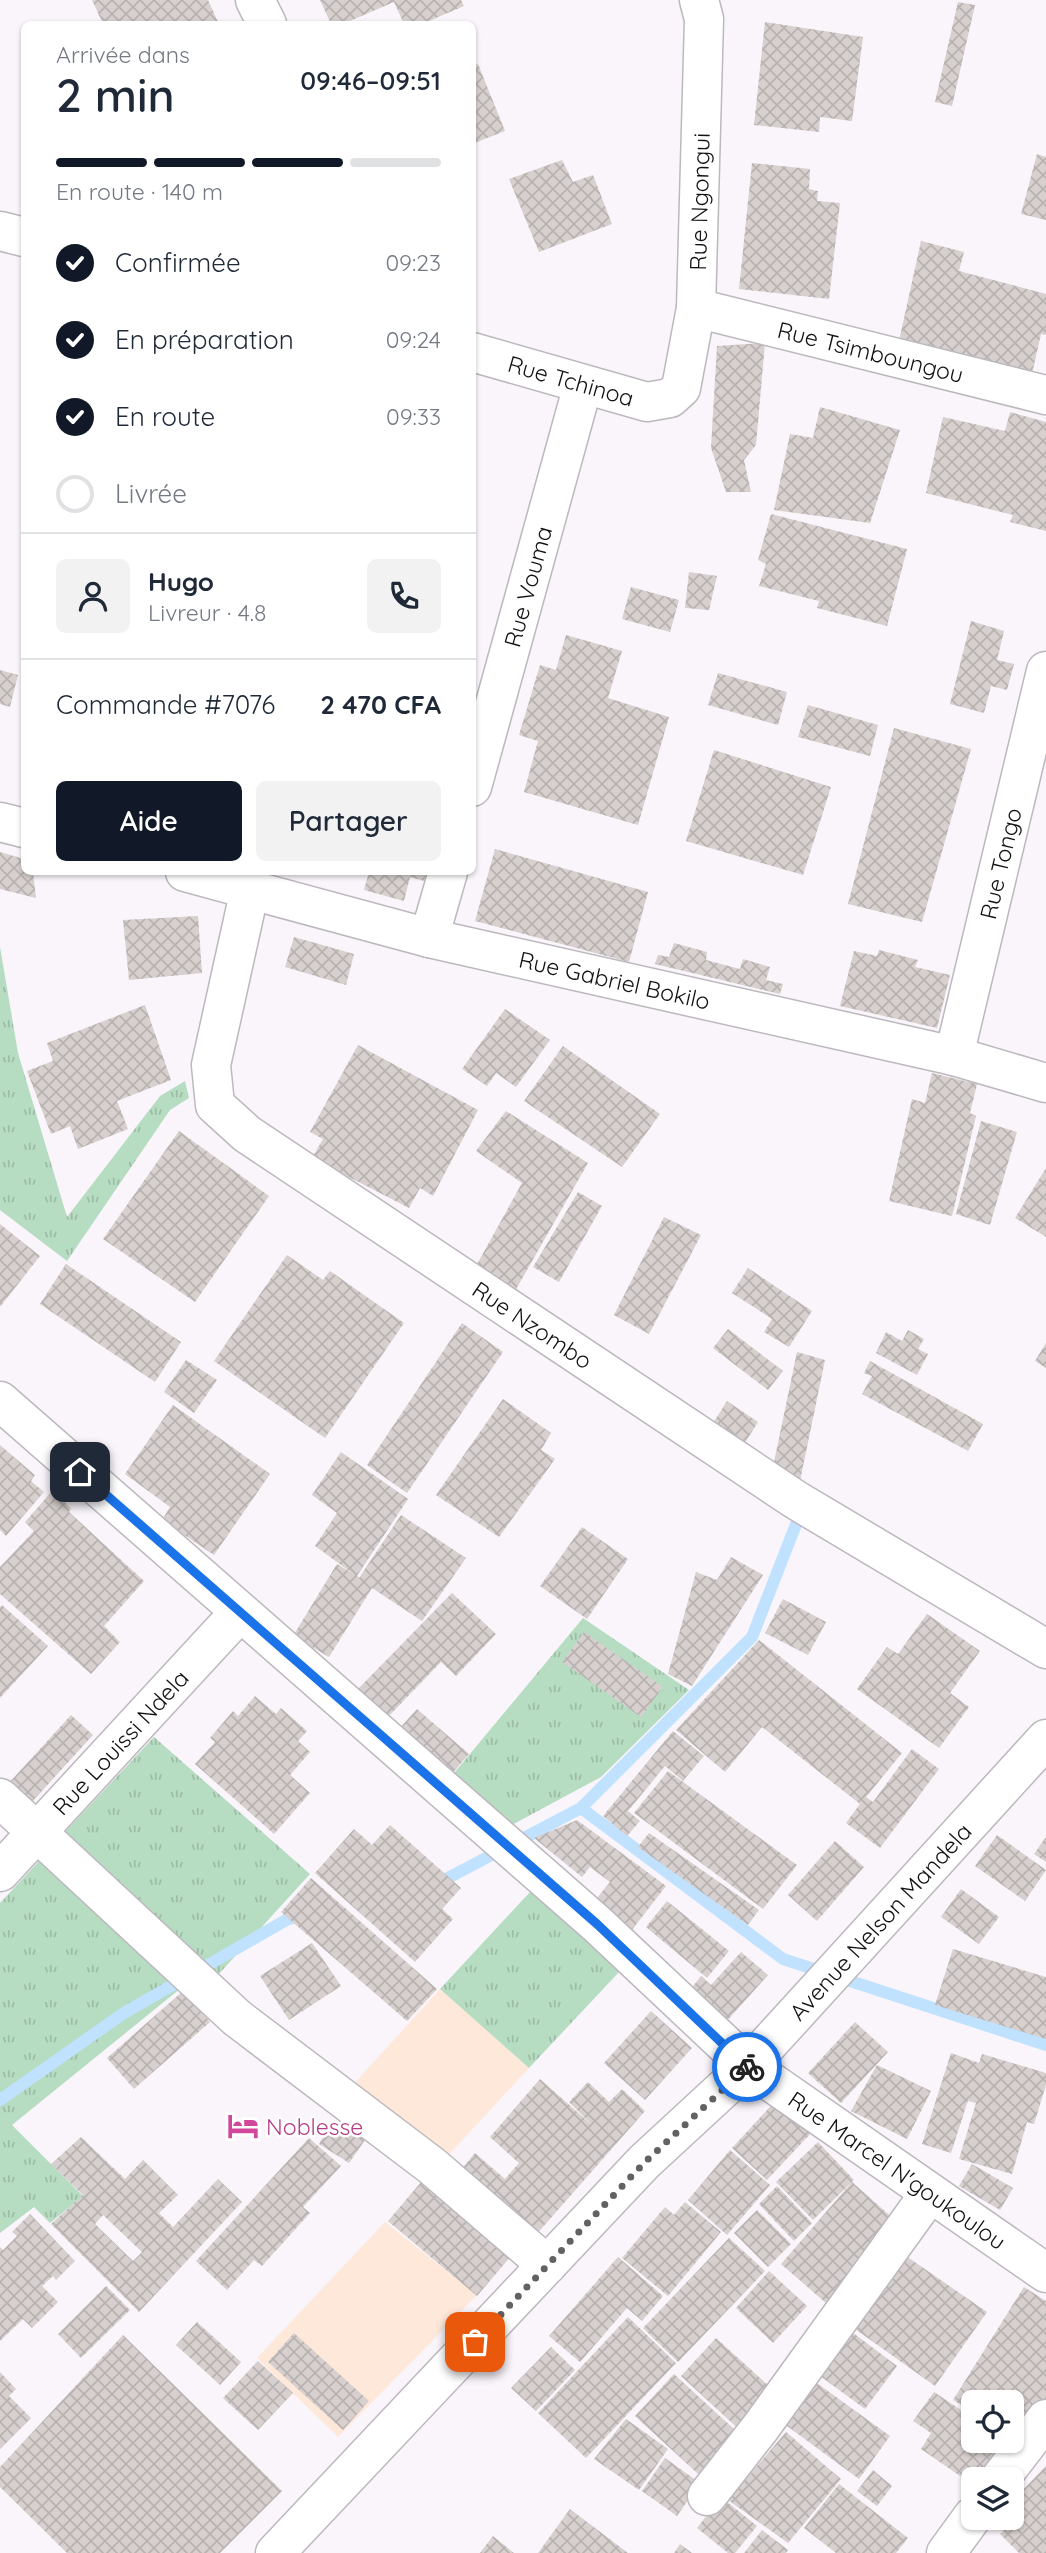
<!DOCTYPE html>
<html lang="fr">
<head>
<meta charset="utf-8">
<style>
	:root { --surface:#fff; --page:#f2f2f3; --text:#1f2937; --muted:#747a83; --line:#e0e1e3; --accent:#111827 }
	body { margin:0; font-family:Quicksand,sans-serif; background:var(--page); color:var(--text); height:100vh; display:flex; flex-direction:column; font-size:26px; white-space:nowrap }
	* { box-sizing:border-box; margin:0 }
	p { font-size:23px; color:var(--muted) }
	.icon { flex:none; width:38px; height:38px; fill:none; stroke:currentColor; stroke-width:2; stroke-linecap:round; stroke-linejoin:round }
	.map { position:relative; flex:1; overflow:hidden }
	.drawer { position:absolute; left:21px; top:21px; width:455px; height:854px; display:flex; flex-direction:column; background:var(--surface); border-radius:10px; box-shadow:0 2px 5px #0004 }
	.drawer>* { flex:none }
	.buttons { position:absolute; left:961px; top:2390px; display:grid; gap:14px }
	.buttons a { display:grid; place-items:center; width:63px; height:63px; border-radius:10px; background:var(--surface); box-shadow:0 2px 5px #0004; font-size:35px }
	.pin { position:absolute; display:grid; place-items:center; width:60px; height:60px; color:#fff; margin:-30px; border-radius:14px; box-shadow:0 4px 10px #0006 }
	.courier { position:absolute; display:grid; place-items:center; width:70px; height:70px; margin:-35px; border:5px solid #1a73e8; border-radius:50%; background:#fff; color:#222; box-shadow:0 2px 9px #0007 }
	.summary em { font-style:normal; font-weight:600 }
	.summary div { display:flex; flex-direction:column-reverse }
	.summary { display:flex; align-items:center; justify-content:space-between; height:119px; padding:0 35px }
	h1 { font-size:46px; font-weight:600; line-height:52px }
	.bar { display:grid; grid-template-columns:repeat(4,1fr); gap:10px 7px; align-content:center; height:84px; padding:0 35px }
	.bar i { height:9px; border-radius:5px; background:var(--line) }
	.bar .on { background:var(--accent) }
	.bar p { grid-column:span 4 }
	.line { display:flex; align-items:center; gap:18px; padding:0 35px; border-top:2px solid var(--line) }
	.line div { flex:1 }
	.round { display:grid; place-items:center; flex:none; width:74px; height:74px; border-radius:10px; background:var(--page) }
	ol { padding:0 35px; list-style:none }
	li { display:flex; align-items:center; gap:21px; height:77px }
	li p { margin-inline-start:auto }
	li .icon { padding:7px; border-radius:50%; background:var(--accent); color:#fff; stroke-width:4 }
	li:last-child { color:var(--muted) }
	li i { width:38px; height:38px; border:4px solid var(--line); border-radius:50% }
	.action { display:flex; gap:14px; margin-top:auto; padding:14px 35px }
	.action a { flex:1; height:80px; border-radius:10px; background:var(--accent); color:#fff; font-size:28px; font-weight:600; line-height:80px; text-align:center }
	.action a+a { background:var(--page); color:var(--text) }
	.map>svg:first-child { display:block }
	.industrial { fill:#fee8da }
	.grass { fill:url(#grass-tufts) }
	.lines { fill:none; stroke-linecap:round; stroke-linejoin:round }
	.stream { stroke:#c0e2fe; stroke-width:12 }
	.building { fill:url(#building-cross-hatch); fill-rule:evenodd }
	.minor-casing { stroke:#bcb8be; stroke-width:41 }
	.minor { stroke:#fff; stroke-width:38 }
	.done { stroke:#646164; stroke-width:7; stroke-dasharray:0 12.6 }
	.route { stroke:#1a73e8; stroke-width:9 }
	.labels { text-anchor:middle; dominant-baseline:central; stroke-width:5; stroke-linejoin:round; paint-order:stroke }
	.street-label { font-size:23px; fill:#131213; stroke:#fff }
	.hotel-label { font-size:23px; fill:#b23c85; stroke:#fff; text-anchor:start }
</style>
</head>
<body>
<div class="map">
<svg width="1046" height="2553" viewBox="0 0 1046 2553">
	<defs>
		<pattern id="grass-tufts" width="24" height="20" patternUnits="userSpaceOnUse" patternTransform="scale(1.75)"><rect width="24" height="20" fill="#b6dcc1"/><path d="M3 7l-1-3M5 7V3M7 7l1-3M15 17l-1-3M17 17v-4M19 17l1-3" fill="none" stroke="#9cbca5"/></pattern>
		<pattern id="building-cross-hatch" width="8" height="8" patternUnits="userSpaceOnUse" patternTransform="scale(1.75)"><rect width="8" height="8" fill="#d7d0ce"/><path d="M0 0l8 8M0 8l8-8" fill="none" stroke="#b8b2b0"/></pattern>
	</defs>
	<rect width="100%" height="100%" fill="#f9f5fb"/>
	<path class="industrial" d="M440,1989l89,79 -86,93 -92,-74z
		M385,2222l92,73 -139,142 -81,-79z"/>
	<path class="grass" d="M0,947l18,106 49,164 93,-121 25,-15 4,17 -19,12 -103,151 -67,-51z
		M583,1618l106,72 -88,87 -95,51 -56,-50z
		M154,1737l156,137 -93,102 -155,-141z
		M40,1860l141,128 -169,137 71,71 -33,27 -16,-16 -34,26v-330z
		M531,1891l89,80 -91,97 -89,-79z"/>
	<g class="lines">
		<path class="stream" d="M581,1808l202,151 263,86
			M433,1882l13,-3 135,-71 171,-171 50,-128
			M0,2100l124,-87 164,-94 16,-3"/>
	</g>
	<path class="building" d="M92,0h116l11,24h-116z
		M320,0h141l3,6 -42,18h-18l-10,-22 -51,22h-12z
		M958,2l17,3 -23,101 -17,-4z
		M765,22l98,15 -11,84 -32,-4 -1,15 -65,-7z
		M478,64l27,67 -33,13v-78z
		M1037,154l9,3v63l-25,-6z
		M562,160l11,22 20,-7 19,49 -73,28 -30,-73z
		M752,163l58,6 -1,20 9,2 -1,10 23,2 -11,96 -90,-10z
		M921,241l43,11 -5,19 87,23v41l-5,-1 -9,40 -133,-33z
		M765,343l-9,102 -12,15 7,32h-25l-15,-44 6,-102z
		M820,407l80,23 -30,93 -96,-13 16,-76 23,4z
		M1010,412l36,10v109l-36,-9 3,-7 -87,-22 17,-76 62,14z
		M771,514l136,35 -20,77 -70,-18 2,-7 -60,-15 7,-22 -8,-4z
		M689,572l28,4 -8,34 -24,-2z
		M631,587l48,13 -9,32 -48,-13z
		M971,621l33,10 -7,29 17,4 -7,26 -16,-4 -7,27 -34,-9z
		M566,635l56,16 -14,47 61,19 -31,108 -114,-33 14,-51 -19,-6 21,-70 16,5z
		M0,670l18,5 -8,32 -10,-3z
		M718,673l69,19 -9,33 -70,-20z
		M808,705l70,20 -8,31 -72,-19z
		M894,728l77,21 -49,173 -74,-18z
		M714,750l117,37 -28,88 -117,-34z
		M495,849l153,43 -19,70 -154,-41z
		M0,852l24,7v13h9l3,26 -36,-9z
		M369,872h21l10,2 1,-2h26l-3,9 -14,-4 -6,24 -40,-11z
		M198,916l4,57 -73,7 -6,-60z
		M294,937l60,17 -8,31 -61,-18z
		M674,943l33,9 -1,8 34,9 3,-10 27,8 -4,13 17,4 -3,10 -125,-30 3,-9 11,2z
		M879,950l39,10 -3,7 35,8 -13,53 -97,-22 14,-55 23,5z
		M145,1005l26,75 -54,21 11,28 -50,20 -8,-23 -19,8 -24,-63 26,-10 -6,-18z
		M505,1009l45,31 -34,47 -20,-14 -9,13 -25,-17z
		M358,1045l120,65 -45,86 -13,-8 -11,20 -97,-50 11,-19 -13,-7z
		M563,1046l97,68 -38,53 -98,-66z
		M932,1073l45,11 -7,29 6,3 -24,100 -63,-15 23,-102 13,4z
		M506,1111l82,52 -73,128 -39,-25 46,-83 -46,-32z
		M981,1121l36,11 -27,93 -34,-11z
		M179,1131l90,65 -74,106 -92,-63z
		M1046,1168v69l-31,-19z
		M578,1192l24,14 -43,76 -26,-15z
		M664,1217l37,18 -52,99 -35,-19z
		M0,1224l40,32 -40,51z
		M287,1255l36,25 7,-9 74,52 -79,115 -111,-77z
		M66,1264l115,78 -26,40 -115,-78z
		M748,1268l64,43 -23,36 -25,-15 8,-13 -40,-26z
		M462,1323l41,29 -96,141 -40,-28z
		M728,1329l55,42 -15,19 -55,-42z
		M908,1330l16,9 -6,10 10,5 -11,21 -41,-22 10,-21 16,9z
		M1046,1343v25l-11,-7z
		M797,1352l28,8 -25,121 -26,-19z
		M186,1360l31,20 -23,33 -30,-21z
		M870,1361l113,63 -15,27 -106,-57 10,-18 -8,-3z
		M503,1399l48,34 -10,17 14,9 -56,78 -63,-42z
		M727,1401l31,21 -17,27 -31,-21z
		M173,1405l97,69 -56,81 -52,-35 8,-13 -45,-33z
		M0,1445l35,30 -4,6 13,11 -38,44 -6,-6z
		M341,1452l67,47 -51,77 2,2 42,-63 65,43 -44,63 -50,-33 -43,69 -36,-21 44,-72 15,9 -37,-27 22,-33 -25,-18z
		M52,1491l19,17 -2,4 75,69 -40,45 16,16 -29,32 -91,-80v-27l34,-36 -9,-9z
		M582,1527l46,32 -41,60 -47,-33z
		M731,1557l32,18 -71,111 -24,-12 28,-102 21,8z
		M452,1593l44,41 -40,42 -15,-14 -55,57 -31,-27z
		M783,1599l43,23 -18,33 -43,-22z
		M2,1605l46,41 -48,52v-91z
		M927,1614l53,37 -30,42 19,14 -30,41 -82,-59 30,-42 11,7z
		M584,1632l79,55 -22,30 -79,-55z
		M759,1640l143,113 -36,44 7,5 39,-53 27,20 -59,79 -34,-25 14,-19 -98,-77 -37,45 -49,-42z
		M255,1696l21,18 5,-6 26,23 -9,10 12,11 -20,23 20,18 -36,41 -79,-70 20,-22 -5,-4 23,-27 5,5z
		M417,1709l52,45 -19,22 -52,-46z
		M71,1715l22,20 -63,69 -22,-20z
		M673,1731l31,25 -21,25 -18,-15 -37,45 12,10 -13,15 -24,-20z
		M668,1771l129,94 -34,44 -129,-96z
		M577,1820l89,66 -38,49 -35,-32 17,-21 -20,-15 -8,10 -48,-39z
		M390,1825l71,63 -19,21 11,10 -38,43 -100,-89 39,-44 18,16z
		M649,1833l110,77 -11,15 -110,-78z
		M997,1835l49,35 -21,31 -50,-35z
		M1046,1837v25l-12,-8z
		M835,1841l29,26 -47,54 -29,-26z
		M311,1878l126,111 -30,32 -126,-109z
		M961,1889l38,28 -20,27 -38,-27z
		M667,1901l62,50 -22,27 -61,-51z
		M312,1943l29,43 -52,34 -29,-44z
		M953,1949l93,28v62l-111,-34z
		M741,1952l27,23 -43,48 -35,-33 11,-14 10,9z
		M183,1991l27,31 -76,67 -27,-31z
		M651,2011l41,37 -47,52 -41,-37z
		M855,2022l33,30 -47,51 -33,-30z
		M951,2053l28,10 3,-9 64,19v12l-12,39 -7,-2 -15,52 -53,-15 17,-56 -8,-2 4,-13 -21,65 -29,-9z
		M877,2065l54,26 -24,48 -56,-28z
		M540,2079l52,46 -23,-23 19,-20 21,20 13,-13 23,22 -110,125 -75,-65 15,-18 30,26 14,-16 -29,-26z
		M778,2098l35,33 -46,49 -35,-32z
		M334,2120l31,20 -16,23 -30,-19z
		M81,2137l44,42 18,-19 35,35 -19,18 14,14 45,-48 24,23 -103,110 -88,-88 32,-29 -32,-31zM103,2215l39,37 -9,9 -38,-37z
		M309,2138l32,28 -38,41 7,6 -48,53 -8,-6 -27,30 -31,-29z
		M818,2142l36,38 -41,40 -37,-38z
		M730,2150l40,35 -43,50 -39,-35z
		M972,2164l41,24 -13,22 -41,-24z
		M422,2181l89,75 -34,40 -89,-75z
		M852,2182l44,39 -70,82 -45,-39z
		M777,2186l35,37 -18,18 -35,-37z
		M685,2202l36,30 -53,64 -46,-38 43,-51 9,8z
		M757,2210l34,34 -23,23 -34,-34z
		M30,2214l45,47 -19,19 -3,-4 -11,10 16,16 -26,26 -9,-9 -23,22v-94l3,3 14,-14 -5,-4z
		M729,2238l36,33 -87,91 -35,-34z
		M906,2256l81,56 -52,74 -80,-57z
		M618,2257l45,39 -21,25 -15,-13 -47,54 -31,-26z
		M769,2271l38,35 -34,37 -37,-35z
		M106,2286l24,24 -49,48 -23,-24z
		M1024,2287l22,14v106l-34,30v-34h-39v9l-20,-12z
		M628,2317l48,46 -90,95 -48,-45z
		M197,2322l44,40 -21,23 -44,-40z
		M848,2329l49,37 -32,43 -49,-36z
		M294,2333l75,68 -26,29 -75,-68z
		M123,2335l159,156 -62,62h-153l-67,-66v-20z
		M716,2338l64,58 -35,39 -64,-59z
		M551,2347l24,23 -39,41 -25,-23z
		M258,2361l35,32 -35,37 -35,-32z
		M0,2372l16,17 -7,7 22,22 -31,31z
		M674,2374l73,67 -38,43 -74,-68z
		M814,2381l76,55 -31,43 -76,-56z
		M934,2392l39,26v23h33l-14,39h-19v5l-52,-36 10,-16 -18,-12z
		M626,2419l42,30 -29,41 -45,-31z
		M786,2432l55,47 -53,64 -60,-43z
		M665,2458l35,25 -23,33 -35,-25z
		M1046,2466v87h-27l-19,-19 23,-23 -11,-10z
		M873,2470l19,16 -15,20 -20,-15z
		M839,2484l69,54 -12,15h-60l-32,-25z
		M721,2497l36,29 -22,27h-7l-31,-25z
		M570,2509l58,44h-90z
		M762,2530l26,20 -2,3h-42z
		M493,2536l21,17h-34z
		M680,2544l12,9h-18z"/>
	<g class="lines">
		<defs>
			<g id="minor">
				<path d="M255,0l12,24"/>
				<path d="M0,231l24,6"/>
				<path id="s1" d="M696,308l350,87"/>
				<path id="s2" d="M472,352l175,50 23,-4 11,-10 15,-80 8,-289 -5,-19"/>
				<path id="s3" d="M472,787l111,-402"/>
				<path d="M0,822l24,6"/>
				<path id="s4" d="M185,872l244,66 525,118 92,27"/>
				<path id="s5" d="M250,889l-39,176 4,40 32,29 549,366 250,149"/>
				<path d="M429,938l19,-66"/>
				<path id="s6" d="M954,1056l92,-385"/>
				<path id="s7" d="M0,1401l597,523 151,142 298,207"/>
				<path d="M0,1798l237,220 195,148 115,99"/>
				<path id="s8" d="M0,1872l240,-260"/>
				<path d="M999,2480l47,-61"/>
				<path d="M707,2496l54,-69 169,-234"/>
				<path id="s9" d="M275,2553l369,-391 104,-96 298,-327"/>
				<path d="M946,2553l27,-37"/>
			</g>
		</defs>
		<use href="#minor" class="minor-casing"/>
		<use href="#minor" class="minor"/>
	</g>
	<g class="lines">
		<path class="done" d="M475,2342l170,-180 102,-95"/>
		<path class="route" d="M80,1472l517,452 150,143"/>
	</g>
	<defs>
		<symbol id="hotel-bare" viewBox="-9 -9 18 18"><path d="M-6-4.5h1.5V1H6V5H4.5V3h-9V5H-6ZM-4 0a1.8 1.8 0 1 1 3.6 0ZM.5 0V-2.5h3Q6-2.5 6 0Z" fill="#d1479c" stroke="#fff" stroke-width="2.5" paint-order="stroke"/></symbol>
	</defs>
	<g fill-rule="evenodd">
		<use href="#hotel-bare" x="221" y="2104" width="44" height="44"/>
	</g>
	<g class="labels">
		<g class="street-label">
			<text stroke="none"><textPath href="#s2" startOffset="408">Rue Ngongui</textPath></text>
			<text stroke="none"><textPath href="#s1" startOffset="180">Rue Tsimboungou</textPath></text>
			<text stroke="none"><textPath href="#s2" startOffset="103">Rue Tchinoa</textPath></text>
			<text stroke="none"><textPath href="#s3" startOffset="208">Rue Vouma</textPath></text>
			<text stroke="none"><textPath href="#s6" startOffset="198">Rue Tongo</textPath></text>
			<text stroke="none"><textPath href="#s4" startOffset="443">Rue Gabriel Bokilo</textPath></text>
			<text stroke="none"><textPath href="#s5" startOffset="607">Rue Nzombo</textPath></text>
			<text stroke="none"><textPath href="#s8" startOffset="177">Rue Louissi Ndela</textPath></text>
			<text stroke="none"><textPath href="#s9" startOffset="875">Avenue Nelson Mandela</textPath></text>
			<text stroke="none"><textPath href="#s7" startOffset="1183">Rue Marcel N'goukoulou</textPath></text>
		</g>
		<g class="hotel-label">
			<text x="266" y="2126">Noblesse</text>
		</g>
	</g>
</svg>
<div class="buttons">
<a><svg class="icon" aria-label="locate" viewBox="0 0 24 24"><circle cx="12" cy="12" r="6"/><path d="M12 2v4M12 18v4M2 12h4M18 12h4"/></svg></a>
<a><svg class="icon" aria-label="layers" viewBox="0 0 24 24"><path d="M12 4l9 5-9 5-9-5zM3 14l9 5 9-5"/></svg></a>
</div>
<div class="pin" style="left:475px;top:2342px;background:#ea580c"><svg class="icon" aria-label="bag" viewBox="0 0 24 24"><path d="M5 8h14l-1 12H6zM9 8a3 3 0 0 1 6 0"/></svg></div>
<div class="pin" style="left:80px;top:1472px;background:#1f2937"><svg class="icon" aria-label="home" viewBox="0 0 24 24"><path d="M3 11l9-7 9 7M6 9v11h12V9"/></svg></div>
<div class="courier" style="left:747px;top:2067px"><svg class="icon" aria-label="bike" viewBox="0 0 24 24"><circle cx="6" cy="16" r="4"/><circle cx="18" cy="16" r="4"/><path d="M6 16l4-8h5l3 8M10 8l3 8H6M13 5h3"/></svg></div>
<section class="drawer">
<div class="summary"><div><h1>2 min</h1><p>Arrivée dans</p></div><em>09:46–09:51</em></div>
<div class="bar"><i class="on"></i><i class="on"></i><i class="on"></i><i></i><p>En route · 140 m</p></div>
<ol>
<li><svg class="icon" aria-label="check" viewBox="0 0 24 24"><path d="M5 12l5 5 9-10"/></svg>Confirmée<p>09:23</p></li>
<li><svg class="icon" aria-label="check" viewBox="0 0 24 24"><path d="M5 12l5 5 9-10"/></svg>En préparation<p>09:24</p></li>
<li><svg class="icon" aria-label="check" viewBox="0 0 24 24"><path d="M5 12l5 5 9-10"/></svg>En route<p>09:33</p></li>
<li><i></i>Livrée</li>
</ol>
<div class="line" style="height:126px"><a class="round"><svg class="icon" aria-label="person" viewBox="0 0 24 24"><circle cx="12" cy="8" r="4"/><path d="M4 21q1-7 8-7t8 7"/></svg></a><div><b>Hugo</b><p>Livreur · 4.8</p></div><a class="round"><svg class="icon" aria-label="phone" viewBox="0 0 24 24"><path d="M5 4h4l2 5-3 2q2 4 5 5l2-3 5 2v4C11 20 4 13 5 4z"/></svg></a></div>
<div class="line" style="height:91px"><div>Commande #7076</div><b>2 470 CFA</b></div>
<div class="action"><a>Aide</a><a>Partager</a></div>
</section>
</div>
</body>
</html>
